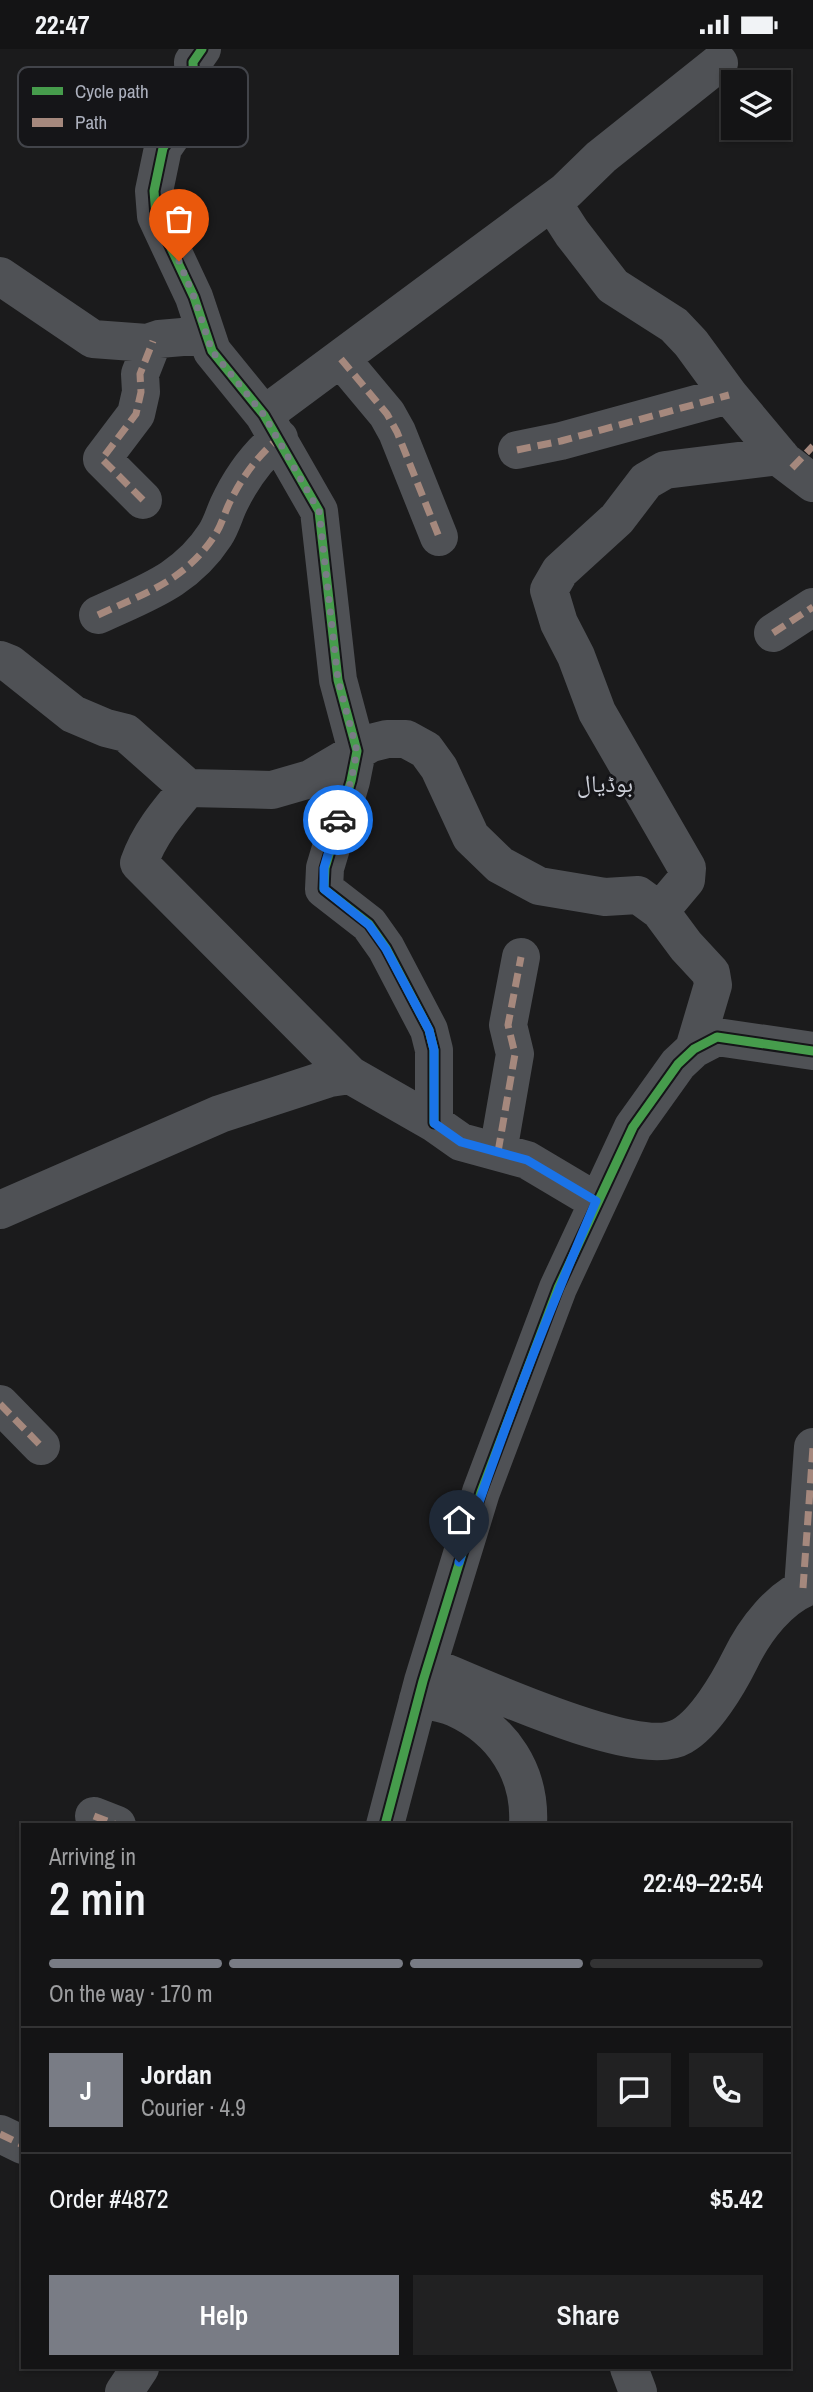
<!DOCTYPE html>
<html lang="en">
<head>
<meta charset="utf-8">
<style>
	:root { --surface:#141415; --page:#212122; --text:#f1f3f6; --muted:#9d9ea0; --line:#333334; --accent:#797c85 }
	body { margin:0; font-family:"Archivo Narrow","Noto Naskh Arabic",sans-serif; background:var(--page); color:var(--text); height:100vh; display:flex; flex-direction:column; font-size:26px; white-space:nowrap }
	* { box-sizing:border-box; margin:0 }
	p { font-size:23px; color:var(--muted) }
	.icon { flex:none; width:38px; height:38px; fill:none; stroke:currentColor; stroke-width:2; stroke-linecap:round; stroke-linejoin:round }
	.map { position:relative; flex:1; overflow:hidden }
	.drawer { position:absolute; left:21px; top:1774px; width:770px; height:546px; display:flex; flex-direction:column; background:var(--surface); border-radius:0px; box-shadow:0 2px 5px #0004,0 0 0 2px var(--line) }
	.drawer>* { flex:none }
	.buttons { position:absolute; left:721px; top:21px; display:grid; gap:14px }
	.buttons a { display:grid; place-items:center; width:70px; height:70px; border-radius:0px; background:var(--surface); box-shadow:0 2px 5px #0004,0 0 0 2px var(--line); font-size:35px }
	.pin { position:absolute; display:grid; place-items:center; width:60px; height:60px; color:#fff; margin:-72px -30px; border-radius:50% 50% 50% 0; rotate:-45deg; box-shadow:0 0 7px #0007 }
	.pin .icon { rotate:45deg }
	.courier { position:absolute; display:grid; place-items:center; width:70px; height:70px; margin:-35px; border:5px solid #1a73e8; border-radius:50%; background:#fff; color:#222; box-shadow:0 2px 9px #0007 }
	.head em { font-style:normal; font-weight:600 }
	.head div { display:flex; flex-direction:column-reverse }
	.head { display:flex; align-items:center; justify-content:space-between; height:119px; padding:0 28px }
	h1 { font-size:46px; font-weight:600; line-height:52px }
	.bar { display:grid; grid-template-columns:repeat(4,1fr); gap:10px 7px; align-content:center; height:84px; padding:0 28px }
	.bar i { height:9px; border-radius:5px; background:var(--line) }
	.bar .current { background:var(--accent) }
	.bar p { grid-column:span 4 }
	.line { display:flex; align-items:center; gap:18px; padding:0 28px; border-top:2px solid var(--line) }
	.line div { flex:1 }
	.round { display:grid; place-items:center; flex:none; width:74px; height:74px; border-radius:0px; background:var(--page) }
	.cta { display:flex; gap:14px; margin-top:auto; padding:14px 28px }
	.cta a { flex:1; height:80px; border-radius:0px; background:var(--accent); color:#fff; font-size:28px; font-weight:600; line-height:80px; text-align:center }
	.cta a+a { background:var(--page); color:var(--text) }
	.status { display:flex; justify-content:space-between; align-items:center; height:49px; padding:0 35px; background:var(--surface); direction:ltr }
	.status svg { height:19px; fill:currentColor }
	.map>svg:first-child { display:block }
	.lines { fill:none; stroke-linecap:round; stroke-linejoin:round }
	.minor { stroke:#4f5155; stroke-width:38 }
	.quiet { stroke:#a5887d; stroke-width:7; stroke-dasharray:14 7; stroke-linecap:butt }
	.cycleway-casing { stroke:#151518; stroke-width:13 }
	.cycleway { stroke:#469c4c; stroke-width:9 }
	.done { stroke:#797c85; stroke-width:7; stroke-dasharray:0 12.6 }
	.route { stroke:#1a73e8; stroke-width:9 }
	.labels { text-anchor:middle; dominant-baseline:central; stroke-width:6; stroke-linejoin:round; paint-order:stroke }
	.quarter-label { font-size:24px; fill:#cdd0d9; stroke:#151518 }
	.key { fill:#151518; stroke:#42444a; stroke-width:2 }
	.key-label { font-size:19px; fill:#acb0bd }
</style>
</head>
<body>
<div class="status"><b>22:47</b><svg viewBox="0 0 49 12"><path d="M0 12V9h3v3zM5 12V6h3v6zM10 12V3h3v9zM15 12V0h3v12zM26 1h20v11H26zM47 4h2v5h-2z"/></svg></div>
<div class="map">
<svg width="813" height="2343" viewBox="0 0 813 2343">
	<rect width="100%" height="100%" fill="#1b1b1c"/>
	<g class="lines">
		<path class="minor" d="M202,0l-9,13 1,31 -11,26 -20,29 -9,43 2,25 38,81 18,54 52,64 55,96 19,169 19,71 -6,30 -26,87 -1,21 45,35 17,24 43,82 5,20v73
			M552,153l20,31 41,53 61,39 17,18 38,52 55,66 29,22
			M0,227l93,63 54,4 12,-4 47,-4
			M341,310l46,55 10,18 42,105
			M264,366l302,-224 35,-34 118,-94
			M517,401l44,-9 168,-46
			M143,451l-41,-41 34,-45 5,-22 -1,-18 13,-33
			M98,566c47,-22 87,-34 117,-80 6,-9 9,-20 13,-29 12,-26 29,-50 51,-68
			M773,584l40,-26
			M0,611l10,4 63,50 33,14 20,5 62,55
			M694,1000l19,-64 -2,-12 -25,-27 -26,-35 26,-31 1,-12 -90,-156 -21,-56 -17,-33 -10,-33 11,-19 57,-52 29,-38 19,-11 115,-14
			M350,1026l-211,-212c10,-29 29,-51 49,-75l84,2 38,-11 61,-36 16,-4h19l20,11 13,18 32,69 29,28 39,21 66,11 33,-2 22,16
			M498,1103l17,-98 -7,-29 13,-68
			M0,1161l220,-96 110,-36 20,-3 84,48 27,19 66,18 69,41
			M0,1355l41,42
			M803,1539l10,-141
			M428,1616c47,19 211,97 254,71 23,-13 46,-52 58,-76 14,-29 40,-65 73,-75
			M418,1650c12,2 26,4 37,9 48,22 76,65 73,117
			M94,1767l23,9
			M385,1776l38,-144 58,-189 77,-204 75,-161 45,-63 16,-15 23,-12 96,14
			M0,2085l23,11
			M629,2319l9,24
			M124,2343l16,-24"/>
		<path class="quiet" d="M341,310l46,55 10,18 42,105
			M517,401l44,-9 168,-46
			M792,419l21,-22
			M143,451l-41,-41 34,-45 5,-22 -1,-18 13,-33
			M98,566c47,-22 87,-34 117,-80 6,-9 9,-20 13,-29 12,-26 29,-50 51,-68
			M773,584l40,-26
			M498,1103l17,-98 -7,-29 13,-68
			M0,1355l41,42
			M803,1539l10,-141
			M94,1767l23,9
			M0,2085l23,11"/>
		<defs>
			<path id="cycleway" d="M202,0l-9,13 1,31 -11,26 -20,29 -9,43 2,25 38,81 18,54 52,64 55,96 19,169 19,71 -6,30 -26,87 -1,21 45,35 17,24 43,82 5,20v73
				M385,1776l38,-144 58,-189 77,-204 75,-161 45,-63 16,-15 23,-12 96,14"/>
		</defs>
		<use href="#cycleway" class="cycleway-casing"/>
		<use href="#cycleway" class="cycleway"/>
	</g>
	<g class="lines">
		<path class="done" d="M179,212l15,36 18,54 52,64 55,96 19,169 19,71 -6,30 -13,39"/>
		<path class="route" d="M338,771l-14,48v21l45,36 17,24 43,81 5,20v73l27,19 66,18 69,41c-51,119 -97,238 -137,361"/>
	</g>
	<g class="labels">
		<g class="quarter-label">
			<text x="605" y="734">بوڈیال</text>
		</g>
	</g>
	<rect x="18" y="18" width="230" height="80" rx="10" class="key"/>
	<rect x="32" y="38" width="31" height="8" fill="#469c4c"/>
	<rect x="32" y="69" width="31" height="9" fill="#a5887d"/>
	<g class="key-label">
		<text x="75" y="49">Cycle path</text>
		<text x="75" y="80">Path</text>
	</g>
</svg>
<div class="buttons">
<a><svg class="icon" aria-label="layers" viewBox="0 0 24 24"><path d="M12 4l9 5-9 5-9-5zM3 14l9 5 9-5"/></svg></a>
</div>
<div class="pin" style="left:179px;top:212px;background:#ea580c"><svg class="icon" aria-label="bag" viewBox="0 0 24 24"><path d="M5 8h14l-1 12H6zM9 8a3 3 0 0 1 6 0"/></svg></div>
<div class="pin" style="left:459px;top:1513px;background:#1f2937"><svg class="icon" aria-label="home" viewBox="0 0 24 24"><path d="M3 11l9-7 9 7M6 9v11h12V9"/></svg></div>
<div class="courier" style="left:338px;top:771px"><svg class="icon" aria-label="car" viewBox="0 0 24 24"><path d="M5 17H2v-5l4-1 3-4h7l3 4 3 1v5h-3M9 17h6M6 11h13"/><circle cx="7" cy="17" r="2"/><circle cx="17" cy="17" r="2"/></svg></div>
<section class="drawer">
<div class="head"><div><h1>2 min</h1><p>Arriving in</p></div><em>22:49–22:54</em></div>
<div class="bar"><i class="current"></i><i class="current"></i><i class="current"></i><i></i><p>On the way · 170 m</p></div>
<div class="line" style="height:126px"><b class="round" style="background:var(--accent);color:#fff">J</b><div><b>Jordan</b><p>Courier · 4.9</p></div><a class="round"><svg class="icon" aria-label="chat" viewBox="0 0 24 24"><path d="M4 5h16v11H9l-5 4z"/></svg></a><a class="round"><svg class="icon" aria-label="phone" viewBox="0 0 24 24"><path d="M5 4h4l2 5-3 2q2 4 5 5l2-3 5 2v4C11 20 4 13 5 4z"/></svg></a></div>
<div class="line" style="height:91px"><div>Order #4872</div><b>$5.42</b></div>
<div class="cta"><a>Help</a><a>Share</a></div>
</section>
</div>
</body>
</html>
